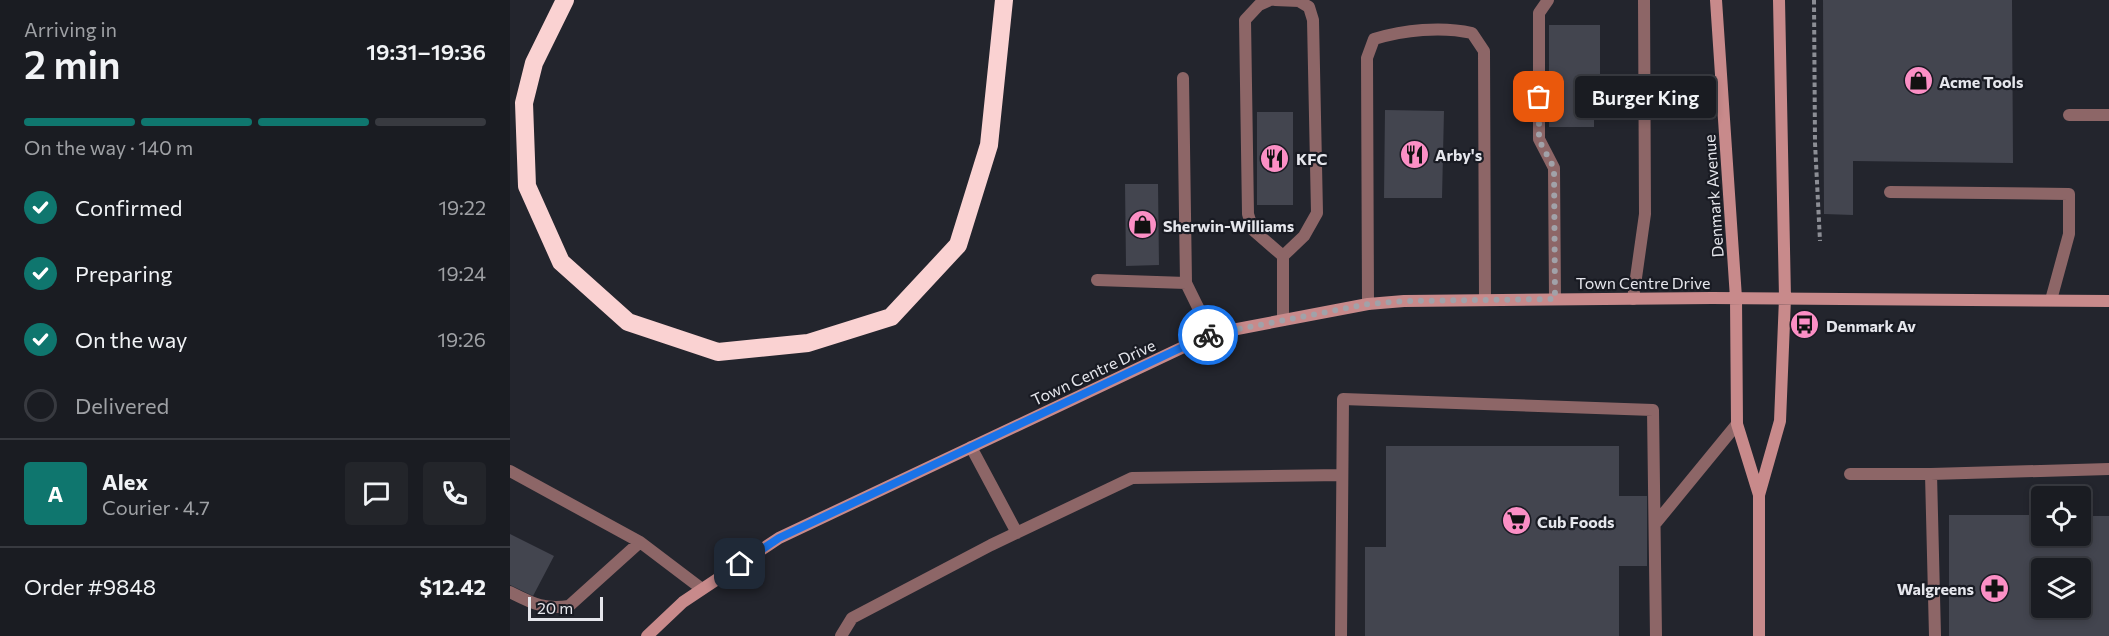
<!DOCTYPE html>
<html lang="en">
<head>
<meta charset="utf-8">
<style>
	:root { --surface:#1a1c22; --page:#23252a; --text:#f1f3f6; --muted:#9fa1a5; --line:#383a40; --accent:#0f766e }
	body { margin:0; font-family:Commissioner,sans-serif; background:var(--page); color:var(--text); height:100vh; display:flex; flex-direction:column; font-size:22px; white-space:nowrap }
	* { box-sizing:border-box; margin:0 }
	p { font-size:20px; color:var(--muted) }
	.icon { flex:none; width:33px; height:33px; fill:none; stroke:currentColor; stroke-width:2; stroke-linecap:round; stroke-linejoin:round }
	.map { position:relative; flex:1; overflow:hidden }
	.drawer { display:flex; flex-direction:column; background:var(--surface); width:510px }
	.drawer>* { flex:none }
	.controls { position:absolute; left:1521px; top:486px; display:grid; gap:12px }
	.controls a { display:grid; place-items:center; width:60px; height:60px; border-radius:6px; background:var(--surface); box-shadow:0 3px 9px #0003,0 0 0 2px var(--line); font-size:30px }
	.scale { position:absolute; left:18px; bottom:15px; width:75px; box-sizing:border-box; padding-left:6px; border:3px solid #e5e6ec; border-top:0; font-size:16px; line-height:21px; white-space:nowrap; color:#e5e6ec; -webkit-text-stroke:4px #191b23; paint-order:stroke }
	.pin { position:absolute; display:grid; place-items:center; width:51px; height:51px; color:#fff; margin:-26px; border-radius:12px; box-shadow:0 3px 9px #0006 }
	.courier { position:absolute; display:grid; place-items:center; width:60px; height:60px; margin:-30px; border:4px solid #1a73e8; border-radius:50%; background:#fff; color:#222; box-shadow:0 2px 8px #0007 }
	.bubble { position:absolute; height:42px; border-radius:6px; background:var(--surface); box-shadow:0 3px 9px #0003,0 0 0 2px var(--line); font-size:20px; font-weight:600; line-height:42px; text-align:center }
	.head em { font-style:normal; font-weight:600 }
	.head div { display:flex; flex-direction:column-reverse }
	.head { display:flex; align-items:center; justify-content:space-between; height:102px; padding:0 24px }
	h1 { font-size:39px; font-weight:600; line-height:45px }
	.bar { display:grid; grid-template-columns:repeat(4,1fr); gap:9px 6px; align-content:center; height:72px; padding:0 24px }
	.bar i { height:8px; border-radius:4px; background:var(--line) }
	.bar .active { background:var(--accent) }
	.bar p { grid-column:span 4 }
	.line { display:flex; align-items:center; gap:15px; padding:0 24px; border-top:2px solid var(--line) }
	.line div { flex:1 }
	.round { display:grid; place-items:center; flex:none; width:63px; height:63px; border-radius:6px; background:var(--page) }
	ol { padding:0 24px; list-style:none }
	li { display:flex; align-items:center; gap:18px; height:66px }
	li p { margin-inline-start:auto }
	li .icon { padding:6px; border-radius:50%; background:var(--accent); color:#fff; stroke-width:4 }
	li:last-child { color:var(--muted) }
	li i { width:33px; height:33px; border:3px solid var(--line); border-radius:50% }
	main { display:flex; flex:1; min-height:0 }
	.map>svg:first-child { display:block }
	.building { fill:#43454f; fill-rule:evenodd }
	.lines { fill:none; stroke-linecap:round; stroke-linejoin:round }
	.path { stroke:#8c8e95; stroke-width:4; stroke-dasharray:4.5 3; stroke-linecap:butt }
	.lane { stroke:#8d6667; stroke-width:12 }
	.secondary { stroke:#c88a8b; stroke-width:12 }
	.highway { stroke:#fad2d2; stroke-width:18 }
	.done { stroke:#a1a2a9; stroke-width:6; stroke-dasharray:0 10.8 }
	.route { stroke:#1a73e8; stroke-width:8 }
	.labels { text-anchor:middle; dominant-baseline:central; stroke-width:4.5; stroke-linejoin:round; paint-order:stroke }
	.poi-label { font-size:16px; font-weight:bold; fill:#e5e6ec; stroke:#191b23; text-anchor:start }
	.street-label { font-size:16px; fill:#e5e6ec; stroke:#191b23 }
</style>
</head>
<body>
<main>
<section class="drawer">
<div class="head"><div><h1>2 min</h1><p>Arriving in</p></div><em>19:31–19:36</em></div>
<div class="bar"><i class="active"></i><i class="active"></i><i class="active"></i><i></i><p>On the way · 140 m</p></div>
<ol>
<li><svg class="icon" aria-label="check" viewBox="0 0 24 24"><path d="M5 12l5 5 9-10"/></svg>Confirmed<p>19:22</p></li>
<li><svg class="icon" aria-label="check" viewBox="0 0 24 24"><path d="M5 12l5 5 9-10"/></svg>Preparing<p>19:24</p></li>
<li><svg class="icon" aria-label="check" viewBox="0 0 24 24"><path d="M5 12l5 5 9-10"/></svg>On the way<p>19:26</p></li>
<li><i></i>Delivered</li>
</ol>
<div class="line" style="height:108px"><b class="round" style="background:var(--accent);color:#fff">A</b><div><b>Alex</b><p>Courier · 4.7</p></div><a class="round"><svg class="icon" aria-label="chat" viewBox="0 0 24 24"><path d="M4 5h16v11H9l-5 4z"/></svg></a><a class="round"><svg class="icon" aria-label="phone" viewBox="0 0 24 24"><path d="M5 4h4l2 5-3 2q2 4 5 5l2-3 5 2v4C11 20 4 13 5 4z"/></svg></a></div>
<div class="line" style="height:78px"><div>Order #9848</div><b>$12.42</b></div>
</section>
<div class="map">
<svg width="1599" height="636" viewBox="0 0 1599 636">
	<rect width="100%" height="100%" fill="#23252d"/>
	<path class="building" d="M1313,0h189l1,163 -160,-2v54l-29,-1z
		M1039,25h51v51h-6v51h-45z
		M875,110l59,1 -2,87h-58z
		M747,112h36v93h-36z
		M615,184h33l1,81 -33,1z
		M876,446h233v50h28v70h-28v70h-254v-89h21z
		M1439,515h93v21h38v-20h29v120h-160zM1532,568h38v40h-38z
		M0,534l44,22 -21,40 -23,-11z"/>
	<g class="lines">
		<path class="path" d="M1304,0l1,143 5,98"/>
		<path class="lane" d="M760,0l-11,5 -14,15 3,194 5,16 30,26
			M765,0l24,1 10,6 4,13 4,193 -13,23 -21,20v64
			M1038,0l-9,13v126l15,29 1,131
			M673,78l3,205 25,51
			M1559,115h40
			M1380,192l179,2v40l-18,66
			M587,280l89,3
			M1123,299l12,-85 -1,-214
			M858,304l-1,-246 7,-19c30,-9 67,-13 98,-6l12,18 1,248
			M461,447l46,86
			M0,471l130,71 62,47
			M1340,474h81
			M1145,524l82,-100
			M0,592c22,11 34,18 59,14l71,-64
			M331,636l11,-18 139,-73 141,-67 210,-3
			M831,636l2,-237 310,11 3,226
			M1425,636l-4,-162 178,-5"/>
		<path class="secondary" d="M1206,0l20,298 1,126 22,71
			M137,636l36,-34 96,-64 432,-204 157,-30 36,-3 308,-3 397,3
			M1249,636v-141l21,-74 5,-123 -6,-298"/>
		<path class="highway" d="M55,0l-31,63 -10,40 3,83 34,76 67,60 90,30 90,-9 83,-26 67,-72 31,-100 15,-145"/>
	</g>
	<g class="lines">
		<path class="done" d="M698,335l160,-31 36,-3 151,-2 -1,-131 -15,-28v-43"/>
		<path class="route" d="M230,564l39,-26 429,-203"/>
	</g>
	<defs>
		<symbol id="shop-disc" viewBox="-11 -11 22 22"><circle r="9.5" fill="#fb8fc5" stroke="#191b23"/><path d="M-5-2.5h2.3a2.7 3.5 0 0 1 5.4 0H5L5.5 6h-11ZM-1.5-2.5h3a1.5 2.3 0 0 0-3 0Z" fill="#111"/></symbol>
		<symbol id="restaurant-disc" viewBox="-11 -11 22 22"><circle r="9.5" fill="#fb8fc5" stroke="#191b23"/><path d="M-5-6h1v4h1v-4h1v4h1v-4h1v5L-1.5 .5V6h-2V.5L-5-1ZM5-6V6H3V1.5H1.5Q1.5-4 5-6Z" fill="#111"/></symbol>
		<symbol id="bus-disc" viewBox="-11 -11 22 22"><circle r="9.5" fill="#fb8fc5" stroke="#191b23"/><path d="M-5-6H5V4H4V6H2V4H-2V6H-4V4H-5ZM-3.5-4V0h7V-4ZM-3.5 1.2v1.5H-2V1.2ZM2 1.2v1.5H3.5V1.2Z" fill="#111"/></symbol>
		<symbol id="supermarket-disc" viewBox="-11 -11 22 22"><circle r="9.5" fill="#fb8fc5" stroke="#191b23"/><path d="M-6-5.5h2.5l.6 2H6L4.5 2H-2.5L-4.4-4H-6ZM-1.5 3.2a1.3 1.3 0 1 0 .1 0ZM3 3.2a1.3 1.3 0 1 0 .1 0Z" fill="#111"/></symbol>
		<symbol id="pharmacy-disc" viewBox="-11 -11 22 22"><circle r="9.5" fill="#fb8fc5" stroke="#191b23"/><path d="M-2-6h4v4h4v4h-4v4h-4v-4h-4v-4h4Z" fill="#111"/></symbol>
	</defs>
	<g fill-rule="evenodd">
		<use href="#shop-disc" x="1392" y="64" width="33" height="33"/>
		<use href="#restaurant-disc" x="888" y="138" width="33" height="33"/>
		<use href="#restaurant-disc" x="748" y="142" width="33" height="33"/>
		<use href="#shop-disc" x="616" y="208" width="33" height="33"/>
		<use href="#bus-disc" x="1278" y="308" width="33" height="33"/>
		<use href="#supermarket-disc" x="990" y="504" width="33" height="33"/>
		<use href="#pharmacy-disc" x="1468" y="572" width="33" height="33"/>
	</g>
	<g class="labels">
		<g class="poi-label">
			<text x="1429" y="81">Acme Tools</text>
			<text x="925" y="154">Arby's</text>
			<text x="786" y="158">KFC</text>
			<text x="653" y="225">Sherwin-Williams</text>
			<text x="1316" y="325">Denmark Av</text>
			<text x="1027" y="521">Cub Foods</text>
			<text x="1464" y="588" text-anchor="end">Walgreens</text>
		</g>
		<g class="street-label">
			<text transform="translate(1203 196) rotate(-94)">Denmark Avenue</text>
			<text x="1133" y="282">Town Centre Drive</text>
			<text transform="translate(583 372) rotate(-25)">Town Centre Drive</text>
		</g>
	</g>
</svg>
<div class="controls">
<a><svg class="icon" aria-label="locate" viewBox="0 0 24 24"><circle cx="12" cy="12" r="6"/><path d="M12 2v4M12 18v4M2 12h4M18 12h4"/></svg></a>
<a><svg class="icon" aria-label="layers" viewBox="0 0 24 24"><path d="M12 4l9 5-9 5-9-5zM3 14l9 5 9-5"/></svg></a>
</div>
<div class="scale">20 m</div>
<div class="pin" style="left:1029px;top:97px;background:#ea580c"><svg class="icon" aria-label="bag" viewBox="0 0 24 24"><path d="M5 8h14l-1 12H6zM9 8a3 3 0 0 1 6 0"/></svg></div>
<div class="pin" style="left:230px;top:564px;background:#1f2937"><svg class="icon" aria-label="home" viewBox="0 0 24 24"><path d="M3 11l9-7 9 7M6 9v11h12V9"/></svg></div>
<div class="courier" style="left:698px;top:335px"><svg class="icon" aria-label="bike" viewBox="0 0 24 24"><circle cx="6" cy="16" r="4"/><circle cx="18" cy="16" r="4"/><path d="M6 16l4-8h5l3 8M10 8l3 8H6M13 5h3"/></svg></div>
<div class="bubble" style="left:1065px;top:76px;width:141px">Burger King</div>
</div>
</main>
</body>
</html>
